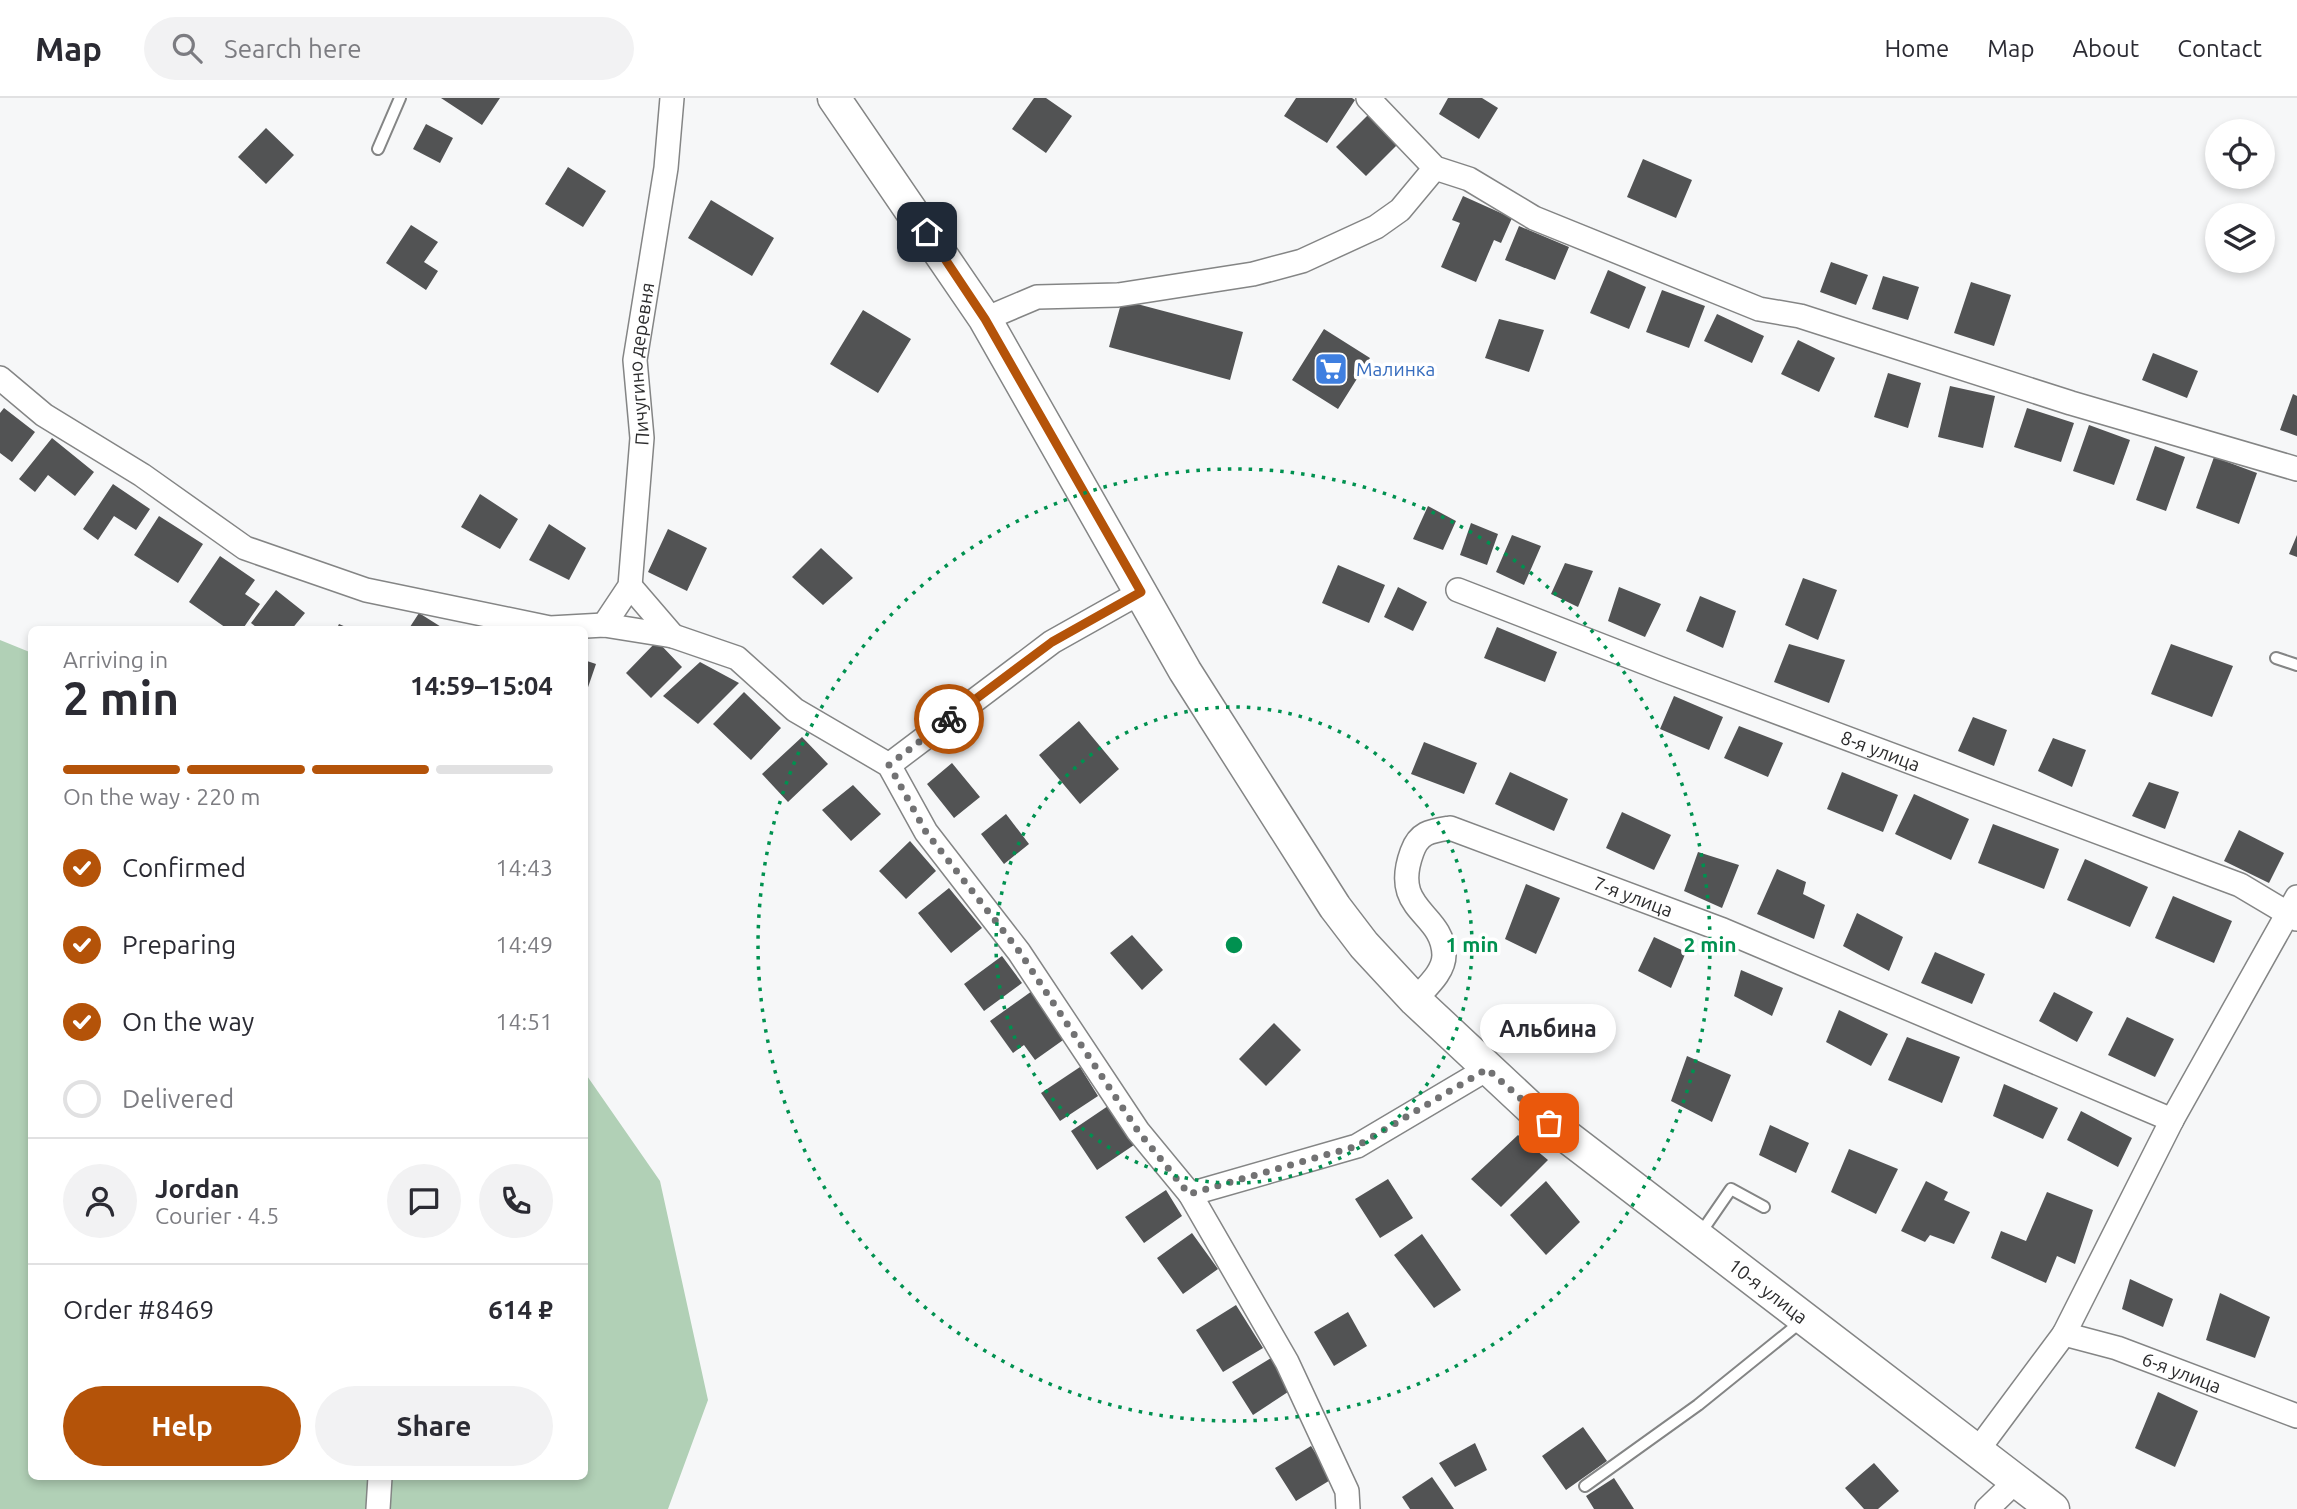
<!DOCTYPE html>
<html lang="en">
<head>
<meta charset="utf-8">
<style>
	:root { --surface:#fff; --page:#f2f2f3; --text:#2b2b33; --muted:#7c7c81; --line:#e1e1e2; --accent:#b45309 }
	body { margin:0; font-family:Ubuntu,sans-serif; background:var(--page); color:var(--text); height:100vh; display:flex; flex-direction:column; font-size:26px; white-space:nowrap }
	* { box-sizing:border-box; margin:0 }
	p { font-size:23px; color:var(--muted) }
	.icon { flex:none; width:38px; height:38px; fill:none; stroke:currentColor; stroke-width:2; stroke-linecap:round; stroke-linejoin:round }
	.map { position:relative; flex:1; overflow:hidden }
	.sheet { position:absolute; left:28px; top:528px; width:560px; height:854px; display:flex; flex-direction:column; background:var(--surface); border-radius:10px; box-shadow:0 4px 10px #0003 }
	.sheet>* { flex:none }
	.fabs { position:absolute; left:2205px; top:21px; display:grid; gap:14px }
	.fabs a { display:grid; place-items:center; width:70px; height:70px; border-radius:50%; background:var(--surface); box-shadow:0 4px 10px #0003; font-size:35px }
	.pin { position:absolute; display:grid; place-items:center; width:60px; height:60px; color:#fff; margin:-30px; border-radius:14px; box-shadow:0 4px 10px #0006 }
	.courier { position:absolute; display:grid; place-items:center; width:70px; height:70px; margin:-35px; border:5px solid #b45309; border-radius:50%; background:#fff; color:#222; box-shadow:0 2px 9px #0007 }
	.bubble { position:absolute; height:49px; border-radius:24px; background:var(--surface); box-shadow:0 4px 10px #0003; font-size:23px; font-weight:600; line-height:49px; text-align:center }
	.overview em { font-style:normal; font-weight:600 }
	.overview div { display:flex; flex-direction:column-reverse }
	.overview { display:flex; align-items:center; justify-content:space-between; height:119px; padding:0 35px }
	h1 { font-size:46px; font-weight:600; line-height:52px }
	.bar { display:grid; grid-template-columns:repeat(4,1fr); gap:10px 7px; align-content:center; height:84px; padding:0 35px }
	.bar i { height:9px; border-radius:5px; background:var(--line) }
	.bar .selected { background:var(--accent) }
	.bar p { grid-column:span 4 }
	.line { display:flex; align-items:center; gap:18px; padding:0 35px; border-top:2px solid var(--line) }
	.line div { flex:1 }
	.round { display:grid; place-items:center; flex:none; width:74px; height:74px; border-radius:37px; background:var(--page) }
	ol { padding:0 35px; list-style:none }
	li { display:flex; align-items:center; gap:21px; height:77px }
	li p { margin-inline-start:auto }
	li .icon { padding:7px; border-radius:50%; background:var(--accent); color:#fff; stroke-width:4 }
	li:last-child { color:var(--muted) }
	li i { width:38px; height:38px; border:4px solid var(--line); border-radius:50% }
	.cta { display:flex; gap:14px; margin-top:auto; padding:14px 35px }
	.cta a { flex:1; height:80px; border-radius:42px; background:var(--accent); color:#fff; font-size:28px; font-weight:600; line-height:80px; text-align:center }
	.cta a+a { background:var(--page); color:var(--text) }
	header { display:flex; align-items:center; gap:42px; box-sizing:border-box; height:98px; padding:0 35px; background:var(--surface); border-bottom:2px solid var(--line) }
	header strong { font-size:33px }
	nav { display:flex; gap:38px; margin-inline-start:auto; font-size:24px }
	.search { width:490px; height:63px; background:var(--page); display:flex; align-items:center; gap:18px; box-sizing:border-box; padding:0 24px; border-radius:38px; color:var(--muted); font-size:26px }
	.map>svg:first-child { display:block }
	.green { fill:#b1d0b6 }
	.building { fill:#525354 }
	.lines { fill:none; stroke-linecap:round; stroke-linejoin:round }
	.lane-casing { stroke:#848585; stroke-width:14 }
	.street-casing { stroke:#848585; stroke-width:26 }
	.secondary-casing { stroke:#848585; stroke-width:35 }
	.lane { stroke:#fff; stroke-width:10 }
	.street { stroke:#fff; stroke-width:23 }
	.secondary { stroke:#fff; stroke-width:32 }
	.done { stroke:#727273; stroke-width:7; stroke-dasharray:0 12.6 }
	.route { stroke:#b45309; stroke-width:9 }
	.ring { fill:none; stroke:#009150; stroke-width:3.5; stroke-dasharray:3.5 7 }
	.labels { text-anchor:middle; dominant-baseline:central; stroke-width:7; stroke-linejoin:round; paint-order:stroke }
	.street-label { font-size:19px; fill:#2b2b2c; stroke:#fff }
	.shop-label { font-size:19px; fill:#366cbe; stroke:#fff; text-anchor:start }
	.centre { fill:#009150; stroke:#fff; stroke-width:3.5 }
	.ring-label { font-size:21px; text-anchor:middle; font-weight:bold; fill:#009150; stroke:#fff; stroke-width:7; stroke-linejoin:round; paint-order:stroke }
</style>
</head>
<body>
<header>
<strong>Map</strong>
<div class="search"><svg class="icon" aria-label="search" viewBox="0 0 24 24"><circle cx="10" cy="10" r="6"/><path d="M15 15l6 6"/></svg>Search here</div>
<nav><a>Home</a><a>Map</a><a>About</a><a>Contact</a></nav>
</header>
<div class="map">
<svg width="2297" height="1411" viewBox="0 0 2297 1411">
	<rect width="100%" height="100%" fill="#f6f7f8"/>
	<path class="green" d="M0,542l32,13v824h552l1,-404 75,108 48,219 -40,109h-668z"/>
	<path class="building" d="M441,0h59l-18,27z
		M1034,0h12l26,18 -26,37 -34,-24z
		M1296,0h56l3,2 -28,43 -43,-27z
		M1448,0h34l16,10 -19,31 -40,-25z
		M1369,16l30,29 -33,33 -30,-29z
		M426,26l27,14 -13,25 -27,-14z
		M266,30l28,27 -28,29 -28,-27z
		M1643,61l49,21 -16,38 -49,-21z
		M568,69l38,24 -23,36 -38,-23z
		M1463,98l49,22 -11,25 -7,-3 -18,42 -35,-15 19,-44 -8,-3z
		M711,102l63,38 -22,38 -64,-38z
		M411,127l27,17 -14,20 14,9 -12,19 -40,-27z
		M1519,128l50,21 -14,33 -50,-20z
		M1831,164l37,13 -12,30 -36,-13z
		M1608,172l38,17 -17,42 -39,-16z
		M1883,178l36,11 -11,33 -36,-11z
		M1971,184l40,13 -17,51 -40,-13z
		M1662,192l43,16 -16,42 -43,-16z
		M1122,202l121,32 -13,48 -121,-33z
		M863,212l48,29 -33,54 -48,-29z
		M1717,216l47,22 -12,27 -48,-22z
		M1499,221l45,11 -15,42 -44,-14z
		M1324,231l46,29 -32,51 -46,-29z
		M1798,242l37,18 -16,34 -38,-18z
		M2153,255l45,18 -11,27 -45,-18z
		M1888,275l33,10 -13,45 -34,-11z
		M1950,288l45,10 -12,52 -45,-11z
		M2293,296l4,2v40l-17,-6z
		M4,310l31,24 -23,30 -12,-9v-40z
		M2027,310l47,15 -13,39 -47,-15z
		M2089,327l41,15 -16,45 -41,-14z
		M52,340l42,34 -19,24 -27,-21 -13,17 -16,-13z
		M2155,348l30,11 -19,54 -30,-11z
		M2214,359l43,16 -18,51 -43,-16z
		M113,386l37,25 -14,21 -22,-14 -16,24 -15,-11z
		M480,396l38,25 -18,30 -39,-22z
		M1428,408l28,15 -13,29 -30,-11z
		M159,418l44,28 -25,39 -44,-28z
		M1471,425l27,11 -11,31 -27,-10z
		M549,426l37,24 -17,32 -40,-20z
		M668,431l39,19 -20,43 -39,-19z
		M1512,437l29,11 -17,39 -28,-13z
		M2297,437v22l-8,-3z
		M821,450l32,30 -30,27 -31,-28z
		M220,458l35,24 -10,14 15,10 -18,26h-13l-40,-28z
		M1565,465l28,8 -15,36 -27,-13z
		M1338,467l47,20 -16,38 -47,-20z
		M1803,480l34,12 -19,50 -33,-15z
		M1398,489l29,15 -14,29 -29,-14z
		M1619,489l42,17 -16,33 -37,-16z
		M276,492l29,23 -14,17 -13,-3 -3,3h-15l-9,-7z
		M1700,498l36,15 -13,37 -37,-17z
		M419,515l27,17h-38z
		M339,526l14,6h-17z
		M1497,529l60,25 -12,30 -61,-24z
		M657,543l25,26 -31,31 -25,-25z
		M1789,546l56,16 -16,43 -55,-21z
		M2171,546l62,22 -21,51 -61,-23z
		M584,562l12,4 -11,32h-1z
		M700,564l39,21 -41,41 -35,-28z
		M744,594l37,36 -30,32 -38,-36z
		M1674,598l49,21 -14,33 -49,-21z
		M1973,619l34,13 -13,36 -36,-15z
		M1079,623l40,48 -39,35 -41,-49z
		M1739,628l44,17 -15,34 -44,-19z
		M802,639l26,27 -40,38 -26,-28z
		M2053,640l33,12 -14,37 -34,-16z
		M1424,644l53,21 -13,31 -53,-20z
		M952,665l28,34 -26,21 -27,-34z
		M1510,674l58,27 -14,32 -59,-27z
		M1842,674l56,23 -15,37 -56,-23z
		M2149,684l30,10 -14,37 -33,-13z
		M853,687l28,29 -30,27 -29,-31z
		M1914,696l55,25 -18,41 -56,-26z
		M1622,714l49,23 -17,35 -48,-22z
		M1006,716l23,30 -25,20 -23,-30z
		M1993,726l66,25 -15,40 -66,-26z
		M2239,732l45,23 -15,30 -45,-22z
		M910,743l26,30 -30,28 -27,-28z
		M1698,754l41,13 -17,43 -38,-17z
		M2085,761l63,28 -18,40 -63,-27z
		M1777,771l29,13 -3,12 22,11 -11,34 -57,-25z
		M1526,786l34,14 -24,56 -31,-15z
		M949,790l33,40 -31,25 -33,-40z
		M2173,798l59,25 -18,42 -59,-25z
		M1857,815l46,24 -14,34 -46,-25z
		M1132,837l31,35 -21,20 -32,-37z
		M1654,839l32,15 -15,36 -33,-17z
		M1935,854l50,22 -13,30 -51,-21z
		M1002,858l20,27 -38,28 -20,-27z
		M1741,872l42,18 -11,28 -38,-20z
		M1032,893l34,47 -31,22 -11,-15 -11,8 -23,-32z
		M2054,894l39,20 -16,30 -38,-21z
		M1839,912l49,24 -17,32 -45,-24z
		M2127,919l47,22 -19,38 -47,-22z
		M1274,925l27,27 -35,36 -27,-27z
		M1907,939l53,20 -18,46 -54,-23z
		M1687,958l44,19 -19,47 -41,-21z
		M1080,969l18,29 -38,25 -19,-28z
		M2004,986l54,24 -15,31 -50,-23z
		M1108,1008l26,39 -37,25 -26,-39z
		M2081,1013l51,27 -14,29 -51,-27z
		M1770,1027l39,18 -13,30 -37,-18z
		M1518,1037l30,25 -47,47 -30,-28z
		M1849,1051l49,20 -22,45 -45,-22z
		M1388,1081l25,39 -33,20 -25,-39z
		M1546,1083l34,41 -34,33 -36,-40z
		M1926,1083l22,11 -4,8 26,12 -16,32 -24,-9 -5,7 -24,-11z
		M1166,1092l16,26 -38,27 -19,-26z
		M2047,1094l46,18 -18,54 -18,-8 -11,27 -55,-25 10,-27 25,10z
		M1192,1135l26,36 -35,25 -26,-36z
		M1422,1136l39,56 -27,18 -40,-53z
		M2130,1181l43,20 -10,28 -41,-18z
		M2220,1195l50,24 -15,41 -49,-18z
		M1236,1207l27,43 -40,24 -27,-42z
		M1348,1214l19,34 -33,20 -20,-34z
		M1271,1260l20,32 -38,25 -21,-33z
		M2158,1294l40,19 -23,56 -40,-19z
		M1583,1329l24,34 -41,29 -24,-34z
		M1475,1345l12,27 -32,17 -16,-24z
		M1311,1348l21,33 -36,22 -21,-33z
		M1874,1365l25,28 -21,18h-14l-19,-21z
		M1432,1379l22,32h-44l-8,-12z
		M1614,1380l20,31h-40l-8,-13z"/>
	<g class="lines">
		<defs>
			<path id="lane" d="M378,51l22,-51
				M2276,560l21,7
				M1700,1136l31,-45 33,18
				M1585,1388l113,-81 104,-84"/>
			<g id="street">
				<path d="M1368,0l67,70 34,11 65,39 225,91 41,7 271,87 226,66"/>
				<path d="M985,221l52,-22 81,-2 135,-21 49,-13 74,-34 24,-17 35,-42"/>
				<path d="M0,280l44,37 98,60 103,73 121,42 184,38 54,-3 69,11 64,22 58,52 94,55 37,67 93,120 119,179 52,63 167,-48 130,-77"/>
				<path d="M630,488l43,50"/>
				<path id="s1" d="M1458,492l206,80 576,215 57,34"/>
				<path id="s2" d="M604,527l26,-39 12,-148 -7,-78 31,-192 6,-70"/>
				<path d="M889,667l163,-123 89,-50"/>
				<path id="s3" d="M1415,902c10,-12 29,-27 29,-45 -1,-44 -54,-43 -32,-103 7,-20 19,-21 38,-24l273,102 449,190"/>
				<path d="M1190,1096l97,168 60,129 1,18"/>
				<path id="s4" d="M2064,1236l53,14 180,68"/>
				<path d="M1977,1353l87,-117 108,-214 125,-223"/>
				<path d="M378,1411l2,-32"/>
				<path d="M1987,1411l29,-28"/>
			</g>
			<g id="secondary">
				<path id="s5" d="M834,0l151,221 200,352 150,236 29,38 51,55 121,113 517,396"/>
			</g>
		</defs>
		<use href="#lane" class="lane-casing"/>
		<use href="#street" class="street-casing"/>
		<use href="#secondary" class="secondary-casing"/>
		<use href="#lane" class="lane"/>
		<use href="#street" class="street"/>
		<use href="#secondary" class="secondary"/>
	</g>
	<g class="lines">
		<path class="done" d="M949,621l-60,46 37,67 93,119 119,180 51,63 168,-48 130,-77 62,54"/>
		<path class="route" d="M927,134l58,87 156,273 -89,50 -103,77"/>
	</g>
	<g class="ring">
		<circle cx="1234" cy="847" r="238"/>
		<circle cx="1234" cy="847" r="476"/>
	</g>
	<defs>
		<symbol id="supermarket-square" viewBox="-11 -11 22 22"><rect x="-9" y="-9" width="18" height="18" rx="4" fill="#3f7fe0" stroke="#fff"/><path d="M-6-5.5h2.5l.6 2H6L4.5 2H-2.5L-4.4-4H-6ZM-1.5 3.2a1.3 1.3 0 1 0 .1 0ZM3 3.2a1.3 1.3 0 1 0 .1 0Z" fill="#fff"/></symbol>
	</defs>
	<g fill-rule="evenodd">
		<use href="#supermarket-square" x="1312" y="252" width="38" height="38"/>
	</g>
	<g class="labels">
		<g class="street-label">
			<text stroke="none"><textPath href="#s2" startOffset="270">Пичугино деревня</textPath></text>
			<text stroke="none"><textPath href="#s1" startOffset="452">8-я улица</textPath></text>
			<text stroke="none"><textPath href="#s3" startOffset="413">7-я улица</textPath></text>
			<text stroke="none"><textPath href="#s5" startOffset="1533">10-я улица</textPath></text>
			<text stroke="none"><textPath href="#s4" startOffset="124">6-я улица</textPath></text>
		</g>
		<g class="shop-label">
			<text x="1356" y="271">Малинка</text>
		</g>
	</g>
	<circle cx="1234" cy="847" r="10" class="centre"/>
	<g class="ring-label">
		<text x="1472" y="854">1 min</text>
		<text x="1710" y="854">2 min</text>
	</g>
</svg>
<div class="fabs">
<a><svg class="icon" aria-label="locate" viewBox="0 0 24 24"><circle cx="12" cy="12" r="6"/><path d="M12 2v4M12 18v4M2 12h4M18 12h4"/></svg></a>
<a><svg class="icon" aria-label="layers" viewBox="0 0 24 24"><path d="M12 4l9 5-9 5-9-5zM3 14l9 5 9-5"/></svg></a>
</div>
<div class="pin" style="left:1549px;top:1025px;background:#ea580c"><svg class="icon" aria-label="bag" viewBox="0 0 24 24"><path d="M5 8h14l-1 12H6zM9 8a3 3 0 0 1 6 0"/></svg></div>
<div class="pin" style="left:927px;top:134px;background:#1f2937"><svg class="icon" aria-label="home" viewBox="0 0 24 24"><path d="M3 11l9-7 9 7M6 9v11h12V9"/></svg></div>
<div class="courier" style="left:949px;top:621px"><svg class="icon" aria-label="bike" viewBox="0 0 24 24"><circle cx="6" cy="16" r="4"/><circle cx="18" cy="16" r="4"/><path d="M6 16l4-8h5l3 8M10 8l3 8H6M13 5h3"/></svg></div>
<div class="bubble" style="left:1480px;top:906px;width:136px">Альбина</div>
<section class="sheet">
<div class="overview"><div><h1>2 min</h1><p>Arriving in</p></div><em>14:59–15:04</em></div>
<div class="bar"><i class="selected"></i><i class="selected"></i><i class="selected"></i><i></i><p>On the way · 220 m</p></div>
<ol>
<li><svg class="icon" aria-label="check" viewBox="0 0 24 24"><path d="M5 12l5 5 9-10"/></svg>Confirmed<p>14:43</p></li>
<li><svg class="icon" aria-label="check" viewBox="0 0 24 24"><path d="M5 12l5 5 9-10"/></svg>Preparing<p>14:49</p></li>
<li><svg class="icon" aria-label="check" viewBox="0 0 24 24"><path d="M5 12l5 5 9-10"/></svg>On the way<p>14:51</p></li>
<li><i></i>Delivered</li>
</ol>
<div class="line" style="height:126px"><a class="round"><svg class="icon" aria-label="person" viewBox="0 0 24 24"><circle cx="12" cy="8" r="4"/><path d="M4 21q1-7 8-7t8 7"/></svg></a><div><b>Jordan</b><p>Courier · 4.5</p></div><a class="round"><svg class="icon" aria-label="chat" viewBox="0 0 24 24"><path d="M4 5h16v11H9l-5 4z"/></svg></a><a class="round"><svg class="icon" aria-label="phone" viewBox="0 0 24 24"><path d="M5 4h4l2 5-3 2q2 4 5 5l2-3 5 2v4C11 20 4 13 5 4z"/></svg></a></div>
<div class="line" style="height:91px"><div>Order #8469</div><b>614 ₽</b></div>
<div class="cta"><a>Help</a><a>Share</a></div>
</section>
</div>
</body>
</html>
